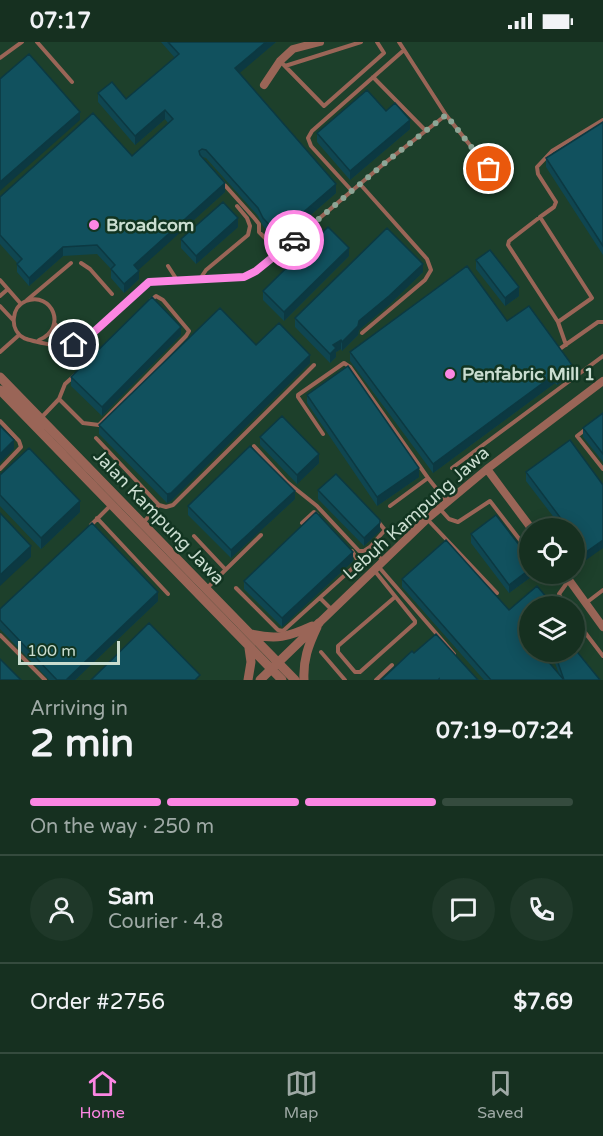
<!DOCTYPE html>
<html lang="en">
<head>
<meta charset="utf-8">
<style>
	:root { --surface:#163020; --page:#1f3829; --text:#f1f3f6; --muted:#9ea9a5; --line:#354b3e; --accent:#fc86e3 }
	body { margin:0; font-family:"Varela Round",sans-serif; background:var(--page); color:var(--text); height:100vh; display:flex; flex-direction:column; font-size:22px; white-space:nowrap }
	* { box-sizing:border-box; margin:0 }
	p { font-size:20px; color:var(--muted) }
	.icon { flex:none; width:33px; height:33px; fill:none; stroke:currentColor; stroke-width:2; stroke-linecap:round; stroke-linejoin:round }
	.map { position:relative; height:638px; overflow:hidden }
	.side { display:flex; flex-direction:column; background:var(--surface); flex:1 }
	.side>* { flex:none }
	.controls { position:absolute; left:519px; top:476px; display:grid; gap:12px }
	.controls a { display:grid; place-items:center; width:66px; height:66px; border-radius:50%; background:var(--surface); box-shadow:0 3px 15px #0003,0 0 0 2px var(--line); font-size:30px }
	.scale { position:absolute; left:18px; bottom:15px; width:102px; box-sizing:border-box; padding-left:6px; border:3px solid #caddd0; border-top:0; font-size:16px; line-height:21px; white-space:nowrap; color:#caddd0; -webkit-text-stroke:4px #123521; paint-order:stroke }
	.pin { position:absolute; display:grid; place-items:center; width:51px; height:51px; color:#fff; margin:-26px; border:3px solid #fff; border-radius:50%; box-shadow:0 2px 6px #0007 }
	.courier { position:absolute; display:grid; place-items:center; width:60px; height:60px; margin:-30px; border:4px solid #fc86e3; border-radius:50%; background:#fff; color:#222; box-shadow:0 2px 8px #0007 }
	.overview em { font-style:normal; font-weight:700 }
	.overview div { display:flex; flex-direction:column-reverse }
	.overview { display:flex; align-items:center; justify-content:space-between; height:102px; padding:0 30px }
	h1 { font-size:39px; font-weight:700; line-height:45px }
	.bar { display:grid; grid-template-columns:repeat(4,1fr); gap:9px 6px; align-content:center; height:72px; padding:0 30px }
	.bar i { height:8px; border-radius:4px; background:var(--line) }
	.bar .active { background:var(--accent) }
	.bar p { grid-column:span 4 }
	.line { display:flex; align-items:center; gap:15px; padding:0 30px; border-top:2px solid var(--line) }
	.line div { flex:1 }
	.round { display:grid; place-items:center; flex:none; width:63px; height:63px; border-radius:32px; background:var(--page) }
	.status { display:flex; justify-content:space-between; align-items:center; height:42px; padding:0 30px; background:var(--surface); direction:ltr }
	.status svg { height:16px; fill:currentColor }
	.dock { display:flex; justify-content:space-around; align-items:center; height:84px; border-top:2px solid var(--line); background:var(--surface); font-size:16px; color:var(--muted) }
	.dock a { display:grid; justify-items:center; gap:3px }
	.dock .active { color:var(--accent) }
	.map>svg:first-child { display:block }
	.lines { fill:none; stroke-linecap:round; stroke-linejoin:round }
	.service { stroke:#9a6557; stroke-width:4 }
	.minor { stroke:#9a6557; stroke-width:8 }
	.tertiary { stroke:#9a6557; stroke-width:9 }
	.wall { fill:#0f4651 }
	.shaded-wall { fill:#0c3942 }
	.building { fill:#11515e; stroke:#0c3942; stroke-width:1.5 }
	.done { stroke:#8da696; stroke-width:6; stroke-dasharray:0 10.8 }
	.route { stroke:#fc86e3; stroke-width:8 }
	.poi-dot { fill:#fc86e3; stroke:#123521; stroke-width:2 }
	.labels { text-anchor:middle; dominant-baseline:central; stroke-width:5; stroke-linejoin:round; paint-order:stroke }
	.poi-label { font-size:18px; font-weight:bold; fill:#caddd0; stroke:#123521; text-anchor:start }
	.street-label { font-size:18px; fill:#caddd0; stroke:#123521 }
</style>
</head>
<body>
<div class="status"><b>07:17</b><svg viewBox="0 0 49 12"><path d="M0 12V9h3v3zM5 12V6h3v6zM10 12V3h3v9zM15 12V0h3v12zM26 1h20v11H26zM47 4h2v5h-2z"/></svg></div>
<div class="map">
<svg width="603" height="638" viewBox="0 0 603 638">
	<rect width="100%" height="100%" fill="#1d402b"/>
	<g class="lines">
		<path class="service" d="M37,0l35,40
			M399,0l47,73 43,54v5l-7,6
			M0,16l22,-16
			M280,19l44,45 60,-53 -7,-11
			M285,24l76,-24
			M373,35l53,54
			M222,140l33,37 4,5v8l20,20
			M360,142l67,75 4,11 -6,10 -63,53
			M352,149l-41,-45 -3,-8 4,-7 92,-81
			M540,175l14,-10 2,-5 -18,-28 -1,-7 15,-16 51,-31
			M81,221l9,6 22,25
			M168,224l9,14
			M200,237l6,-9 42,-35 2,-9 -3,-8 -10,-12
			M0,238l21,24
			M0,254l8,-7
			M27,258l44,-37
			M0,264l13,14
			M558,280l34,-24 -52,-81 -31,24 -1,4 50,77 8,23
			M55,282l6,8 4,16
			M39,298c29,-12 13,-49 -13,-39 -15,6 -17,29 -2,37 3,2 40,10 43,9 22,-3 52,-37 68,-53 4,-3 9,-9 14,-12 6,-3 16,-1 22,-2 29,-1 59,3 86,-9l129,-109 60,-47
			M561,306l37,-26h5
			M0,310l19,-17
			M59,357l24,24 16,2 87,-89 3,-5 -26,-31 -7,-4 -5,4
			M41,376l18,-19 6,-15 10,-9
			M0,379l19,20 2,6 -21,22
			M586,387l-9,7 26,33
			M323,392l-25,-37v-2l46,-32 6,4 78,111 19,24
			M96,396l63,67 -17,19
			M254,404l33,36 30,24 42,45h5l6,-4
			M452,426l151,-112
			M159,463l7,2 7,-2 141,-140
			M390,464l38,-28
			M440,467l9,10 9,3 32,-21 40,52
			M97,476l71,76
			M376,477l9,11 -15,17 13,14
			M428,478l69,73
			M302,481l12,-11 3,3
			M91,483l20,-20
			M194,494l31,33
			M378,524l76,88
			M374,528l41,51v2l-55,49h-5l-17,-20v-6l57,-49
			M236,546l42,42 5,1 72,-65 3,-5 -6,-10
			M206,547l55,-54
			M320,556l12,12
			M586,561l17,-13
			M565,564l-6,-12 10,-14
			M574,576l29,38
			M0,593l45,45
			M321,610l24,28
			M376,638l16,-15"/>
		<path class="minor" d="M264,43l16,-24 13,-12 27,-7
			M487,427l44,59
			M564,531l39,54
			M319,581l108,-104 60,-50 116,-88"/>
		<path class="tertiary" d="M0,335l295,303
			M0,348l282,290
			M251,592c25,6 37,3 61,-8
			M248,638l3,-18 -2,-14
			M260,638l59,-57
			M304,638c-1,-20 4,-34 13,-53"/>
	</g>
	<path class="wall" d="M161,0h115l-37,31 97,120 -58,50 -15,-17 -5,-10 -52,-58 -4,-1 23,35 -87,78 1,9 -15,14 -13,-15v-9l-14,-15 -34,2 -34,30 -12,-14v-9l-17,-19v-47l132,-41 36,-33 -3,-4 -30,26 -37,-43v-9l28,6 49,-41z
		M386,69l24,18 -60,51 -33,-38v-9z
		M603,80v133l-57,-88v-9z
		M238,185l-42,37 -15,-16v-9z
		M349,214l-65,65 -21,-21v-9z
		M476,218l43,36 -14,10 -29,-37z
		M423,230l-34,33 -30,25 -1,5 -16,16 -1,-2 -5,3v5l-6,6 -35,-36v-9z
		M507,279l65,53 -15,11 -2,-2 -122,90 -83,-112v-9z
		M181,293l-79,81 -31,-30v-9z
		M256,303l54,18 -139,138 -4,2 -68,-69v-9z
		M307,353l112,82 -42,29 -70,-103z
		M603,371v49l-20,-25v-9z
		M260,395l59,26 -22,21 -37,-39z
		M526,430l77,13 -17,75 -12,-15v-17h-12l-36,-47z
		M0,433l80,37 -39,37 -41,-43z
		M318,448l62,41 -16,15 -46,-47z
		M295,457l-64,59 -43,-43v-9z
		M471,492l64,39v1l-26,19 -38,-50z
		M353,519l-71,66 -38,-38v-8z
		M402,537l142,78 15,17 -4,-11v-9l45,26h-116l-82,-93z
		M158,559l-83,79h-26l-49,-51v-20z"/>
	<path class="shaded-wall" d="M266,0h10l-41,35v-9z
		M165,68v9l-30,26v-9z
		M80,70v8l-80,71v-9z
		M410,78v9l-60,51v-9z
		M225,141v9l-91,82v-9z
		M336,142v9l-58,50v-9z
		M238,176v9l-42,37v-8z
		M63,205v9l-34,30v-8z
		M349,206v8l-65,65v-9z
		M423,222v8l-34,33 -30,25 -1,5 -16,16v-9l17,-21z
		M139,229v8l-15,14v-9z
		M519,245v9l-14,10v-8z
		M181,285v8l-79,81v-9z
		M341,298v9l-5,3v5l-6,6v-9l3,-9z
		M310,313v8l-139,138 -4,2v-9z
		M572,323v9l-15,11v-8z
		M555,332v9l-122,90v-9z
		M14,398v9l-14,14v-9z
		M319,412v9l-22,21v-9z
		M419,426v9l-42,29v-9z
		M295,449v8l-64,59v-8z
		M80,459v11l-39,37v-11z
		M380,481v8l-16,15v-8z
		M603,498v8l-17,12v-8z
		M31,504v11l-31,29v-11z
		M353,510v9l-71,66v-9z
		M530,527v4h5v1l-26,19v-8z
		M158,550v9l-83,79h-9z
		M542,609h10l-12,10v-9z"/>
	<path class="building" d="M168,0h98l-31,26 101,116 -58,50 -15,-16 -5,-10 -52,-58 -4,-1 -3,2 1,4 25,28 -91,82 5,6 -15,13 -13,-15 4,-4 -18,-20 -34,2 -34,31 -12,-14 5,-5 -22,-24v-38l93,-84 39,43 41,-37 -8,-9 -30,26 -37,-43 14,-11 14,17 53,-45z
		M29,12l51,58 -80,70v-103z
		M367,48l19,21 9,-8 15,17 -60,51 -33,-38z
		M603,80v124l-57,-88z
		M223,160l15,16 -42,38 -15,-17z
		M328,185l21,21 -65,64 -21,-21z
		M387,186l36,36 -34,32 -30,25 -1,5 -16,16 -1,-2 -8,5 3,3 -6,6 -35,-36z
		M490,208l29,37 -14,11 -29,-38z
		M467,224l40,55 22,-15 43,59 -15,12 -2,-3 -122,90 -83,-112z
		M152,255l29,30 -79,80 -31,-30z
		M220,266l36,37 23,-22 31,32 -139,138 -4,1 -68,-69z
		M348,324l71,102 -42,29 -70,-102z
		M603,371v41l-20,-26z
		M282,374l37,38 -22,21 -37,-38z
		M0,384l14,14 -14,14z
		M570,398l33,45v55l-17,12 -12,-16v-8h-6l-42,-56z
		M250,404l45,45 -64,59 -43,-44z
		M29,406l51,53 -39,37 -41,-43v-20z
		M336,432l44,46v3l-16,15 -46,-48z
		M316,470l37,40 -71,66 -38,-37z
		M0,471l31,33 -31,29z
		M496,473l34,44v10l-21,16 -38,-51z
		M92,481l66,69 -92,88h-9l-57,-60v-11z
		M446,498l63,70 28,-24 17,20h-24v45h12l-2,1 24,28 -9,-26 1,-3h18v-3l26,32h-109l-89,-101z
		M149,581l51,52 -5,5h-104z
		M436,592l42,46h-39v-1l-1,1h-57l31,-29 2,2z
		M0,617l21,21h-21z"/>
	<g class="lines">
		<path class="done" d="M294,198l92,-78 60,-47 43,54"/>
		<path class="route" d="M74,303l11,-5 64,-58 95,-5 12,-6 38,-31"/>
	</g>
	<g class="poi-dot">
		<circle cx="94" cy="183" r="6"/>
		<circle cx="450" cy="332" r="6"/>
	</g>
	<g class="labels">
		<g class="poi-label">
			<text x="106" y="183">Broadcom</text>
			<text x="462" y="332">Penfabric Mill 1</text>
		</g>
		<g class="street-label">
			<text transform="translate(416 471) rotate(-42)">Lebuh Kampung Jawa</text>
			<text transform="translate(159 475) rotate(46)">Jalan Kampung Jawa</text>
		</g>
	</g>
</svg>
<div class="controls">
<a><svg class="icon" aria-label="locate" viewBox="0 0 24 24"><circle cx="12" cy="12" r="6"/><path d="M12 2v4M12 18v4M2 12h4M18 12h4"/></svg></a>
<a><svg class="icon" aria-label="layers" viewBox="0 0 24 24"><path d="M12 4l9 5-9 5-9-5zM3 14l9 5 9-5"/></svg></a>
</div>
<div class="scale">100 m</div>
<div class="pin" style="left:489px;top:127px;background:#ea580c"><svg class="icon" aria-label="bag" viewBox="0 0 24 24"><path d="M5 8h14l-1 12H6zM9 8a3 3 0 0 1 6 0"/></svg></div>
<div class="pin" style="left:74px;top:303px;background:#1f2937"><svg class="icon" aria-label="home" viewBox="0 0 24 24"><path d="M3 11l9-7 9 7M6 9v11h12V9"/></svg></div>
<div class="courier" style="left:294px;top:198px"><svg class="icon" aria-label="car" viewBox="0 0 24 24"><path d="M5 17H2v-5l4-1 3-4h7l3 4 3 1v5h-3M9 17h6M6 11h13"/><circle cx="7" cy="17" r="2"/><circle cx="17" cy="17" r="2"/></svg></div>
</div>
<section class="side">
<div class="overview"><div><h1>2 min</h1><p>Arriving in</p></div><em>07:19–07:24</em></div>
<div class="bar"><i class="active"></i><i class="active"></i><i class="active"></i><i></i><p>On the way · 250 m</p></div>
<div class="line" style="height:108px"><a class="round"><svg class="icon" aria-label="person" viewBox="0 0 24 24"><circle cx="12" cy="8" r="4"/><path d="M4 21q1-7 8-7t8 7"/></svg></a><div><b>Sam</b><p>Courier · 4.8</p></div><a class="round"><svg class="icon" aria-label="chat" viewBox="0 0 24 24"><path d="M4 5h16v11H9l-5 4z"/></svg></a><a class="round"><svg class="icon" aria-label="phone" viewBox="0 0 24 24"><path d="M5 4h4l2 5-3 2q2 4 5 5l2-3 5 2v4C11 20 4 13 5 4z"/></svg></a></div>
<div class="line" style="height:78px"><div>Order #2756</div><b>$7.69</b></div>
</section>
<nav class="dock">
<a class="active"><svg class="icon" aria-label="home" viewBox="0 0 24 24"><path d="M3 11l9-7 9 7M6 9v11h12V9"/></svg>Home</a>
<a><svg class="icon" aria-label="map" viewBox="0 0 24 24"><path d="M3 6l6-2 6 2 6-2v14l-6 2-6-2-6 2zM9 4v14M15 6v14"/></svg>Map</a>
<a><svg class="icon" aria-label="saved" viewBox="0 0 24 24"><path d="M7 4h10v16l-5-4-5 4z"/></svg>Saved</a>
</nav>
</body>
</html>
